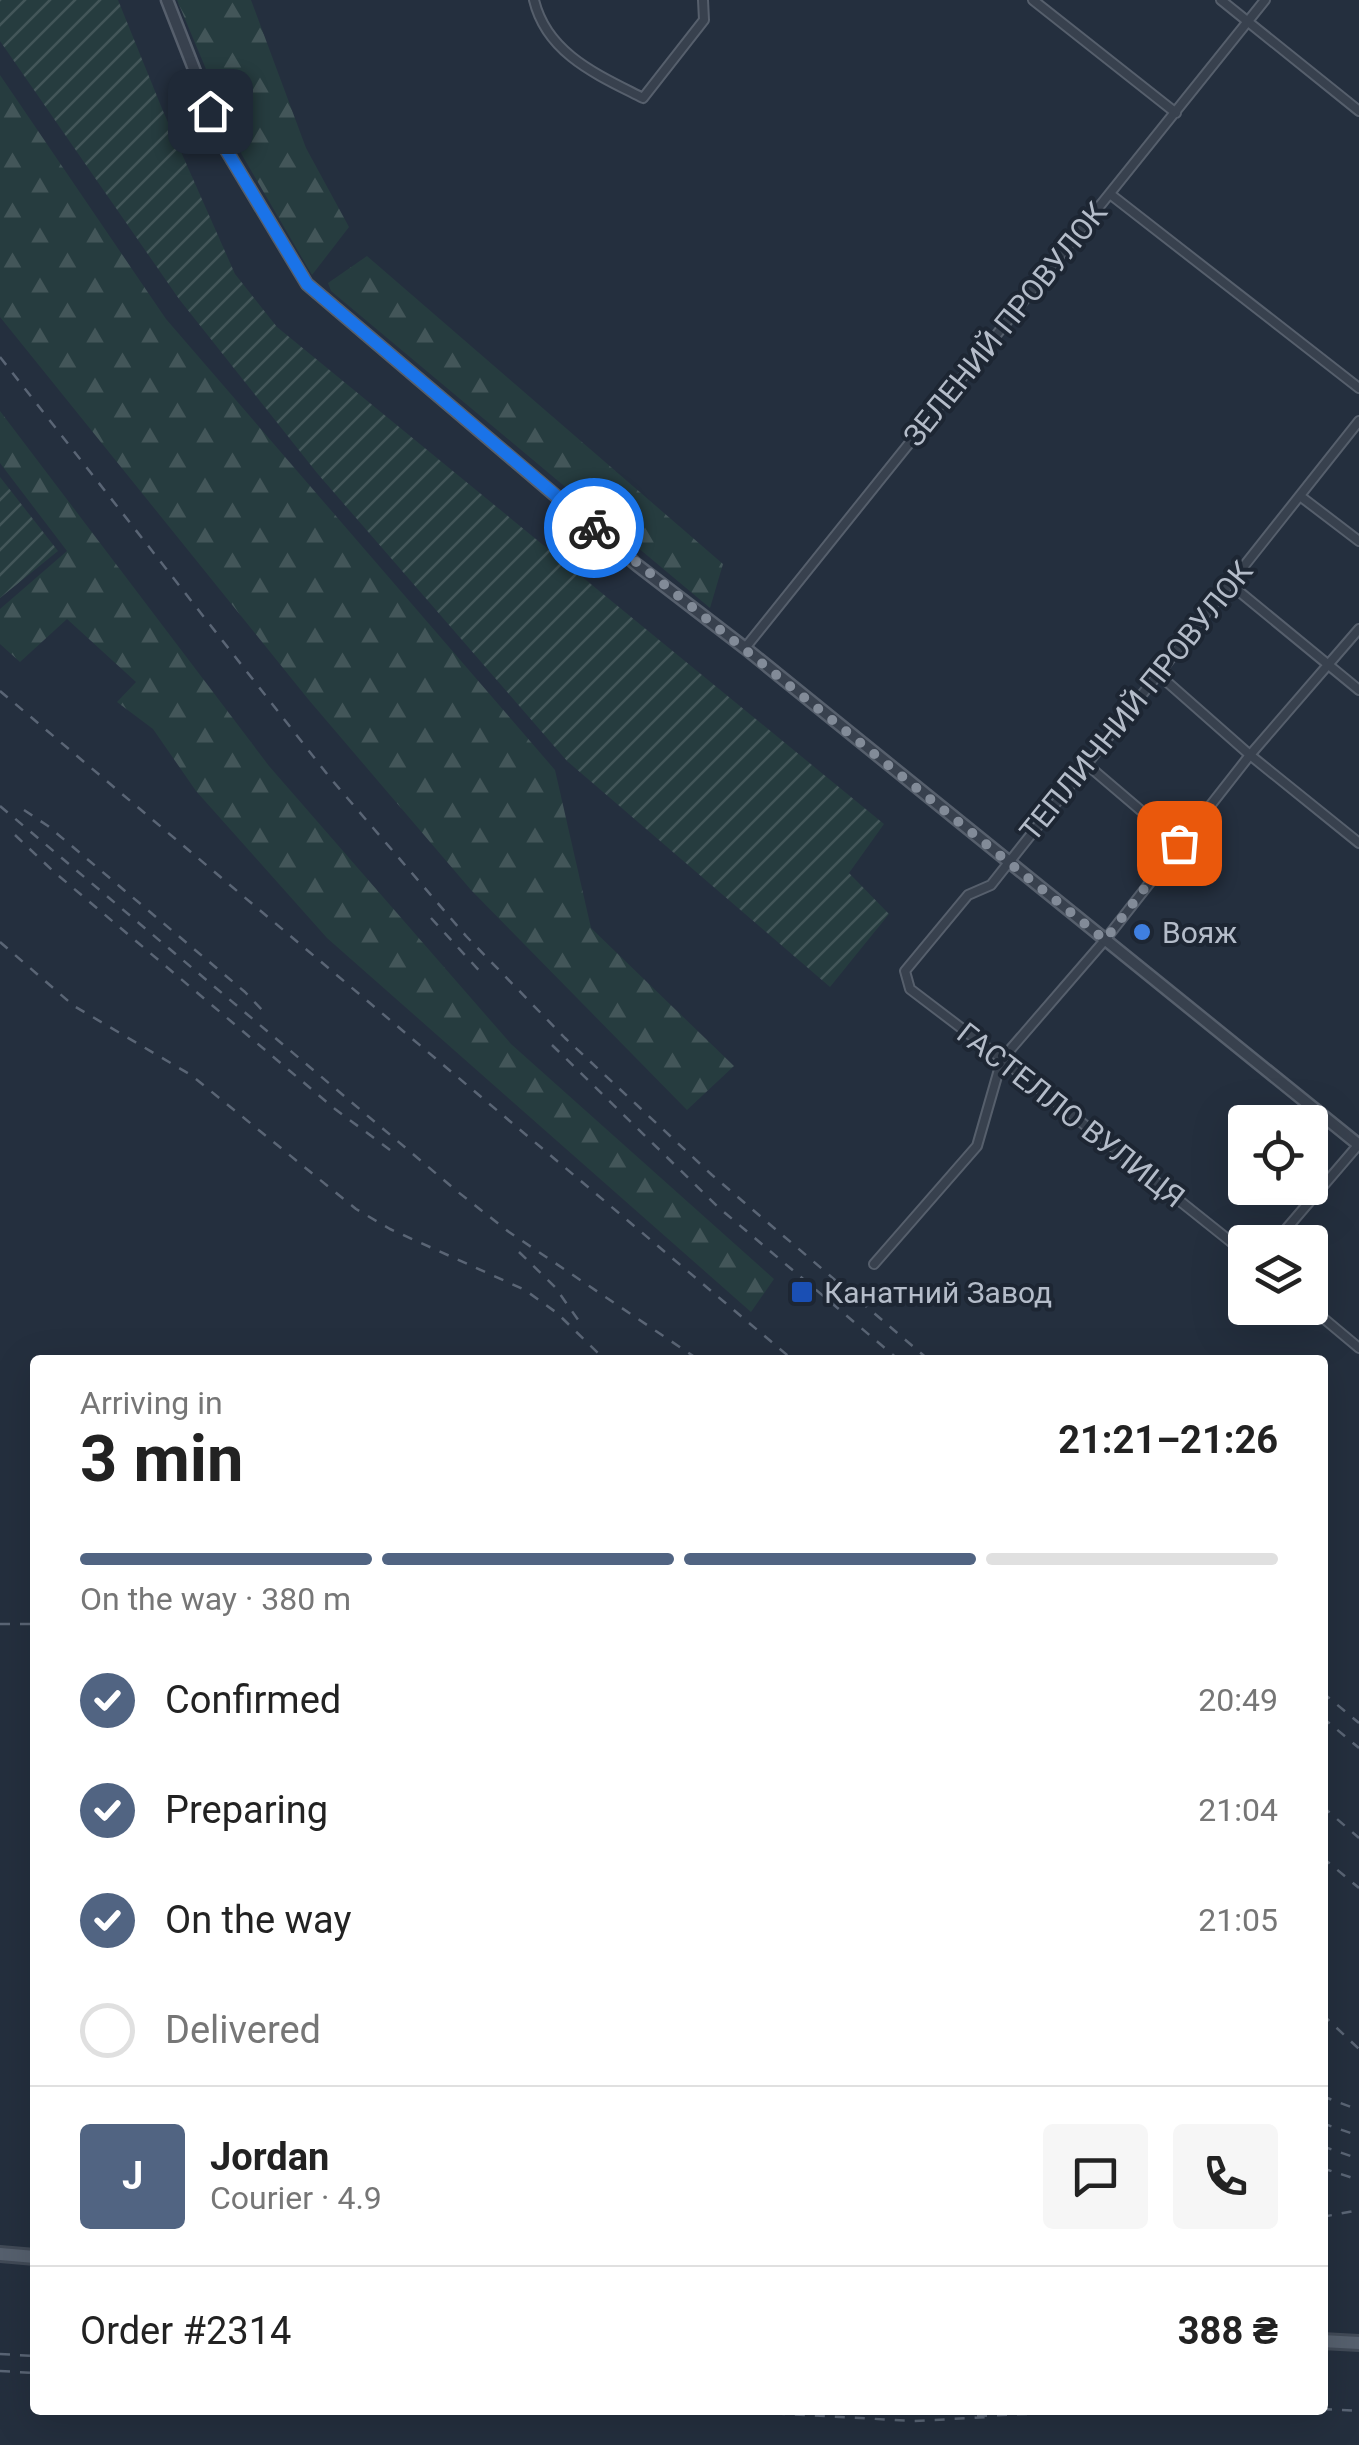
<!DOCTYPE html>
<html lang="en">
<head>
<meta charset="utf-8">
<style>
	:root { --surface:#fff; --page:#f6f6f6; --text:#222; --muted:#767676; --line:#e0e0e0; --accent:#516482 }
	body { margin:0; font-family:Roboto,sans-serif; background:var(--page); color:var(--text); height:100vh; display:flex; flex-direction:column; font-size:38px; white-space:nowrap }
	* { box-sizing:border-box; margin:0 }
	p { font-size:32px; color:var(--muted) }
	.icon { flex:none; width:55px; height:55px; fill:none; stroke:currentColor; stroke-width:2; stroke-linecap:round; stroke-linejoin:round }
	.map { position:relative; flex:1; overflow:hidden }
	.side { position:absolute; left:30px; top:1355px; width:1298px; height:1060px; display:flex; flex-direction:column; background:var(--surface); border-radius:10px; box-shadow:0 10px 40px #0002 }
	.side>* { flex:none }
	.tools { position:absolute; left:1228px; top:1105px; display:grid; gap:20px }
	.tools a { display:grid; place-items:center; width:100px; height:100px; border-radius:10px; background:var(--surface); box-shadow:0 10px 40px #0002; font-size:50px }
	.pin { position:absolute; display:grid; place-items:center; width:85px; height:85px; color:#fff; margin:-42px; border-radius:20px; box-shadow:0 5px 15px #0006 }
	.courier { position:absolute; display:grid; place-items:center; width:100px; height:100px; margin:-50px; border:8px solid #1a73e8; border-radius:50%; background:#fff; color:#222; box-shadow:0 2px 12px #0007 }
	.head em { font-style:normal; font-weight:700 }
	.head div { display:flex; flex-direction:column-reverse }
	.head { display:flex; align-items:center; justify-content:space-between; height:170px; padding:0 50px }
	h1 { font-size:65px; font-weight:700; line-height:75px }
	.bar { display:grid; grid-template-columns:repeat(4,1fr); gap:15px 10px; align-content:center; height:120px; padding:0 50px }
	.bar i { height:12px; border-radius:8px; background:var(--line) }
	.bar .active { background:var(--accent) }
	.bar p { grid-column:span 4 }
	.line { display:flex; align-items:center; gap:25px; padding:0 50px; border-top:2px solid var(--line) }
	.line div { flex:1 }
	.round { display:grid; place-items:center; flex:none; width:105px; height:105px; border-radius:10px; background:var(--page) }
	ol { padding:0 50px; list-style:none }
	li { display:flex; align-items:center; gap:30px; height:110px }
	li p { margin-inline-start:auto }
	li .icon { padding:10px; border-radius:50%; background:var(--accent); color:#fff; stroke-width:4 }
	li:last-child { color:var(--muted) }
	li i { width:55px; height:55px; border:5px solid var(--line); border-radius:50% }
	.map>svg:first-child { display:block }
	.forest { fill:url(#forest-firs) }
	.garden { fill:url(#garden-furrows) }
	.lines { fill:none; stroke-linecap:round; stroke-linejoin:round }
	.minor-casing { stroke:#565f6c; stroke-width:12 }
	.tertiary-casing { stroke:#565f6c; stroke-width:15 }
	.primary-casing { stroke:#414a57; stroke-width:18 }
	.minor { stroke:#38414e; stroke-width:8 }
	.tertiary { stroke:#38414e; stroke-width:10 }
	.primary { stroke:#56606e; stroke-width:12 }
	.rail { stroke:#5a6575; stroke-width:2.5; stroke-dasharray:10 10; stroke-linecap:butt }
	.done { stroke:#828b98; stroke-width:10; stroke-dasharray:0 18 }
	.route { stroke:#1a73e8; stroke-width:12 }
	.shop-dot { fill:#3f7fe0; stroke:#1d2633; stroke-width:4 }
	.transit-dot { fill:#1a4fb4; stroke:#1d2633; stroke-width:4 }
	.labels { text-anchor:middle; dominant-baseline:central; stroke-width:8; stroke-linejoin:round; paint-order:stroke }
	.street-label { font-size:30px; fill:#b4bcc9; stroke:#1d2633 }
	.poi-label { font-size:30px; fill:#b4bcc9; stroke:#1d2633; text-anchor:start }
</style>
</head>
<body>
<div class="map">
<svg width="1359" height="2445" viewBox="0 0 1359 2445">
	<defs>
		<pattern id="forest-firs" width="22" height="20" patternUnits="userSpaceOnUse" patternTransform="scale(2.5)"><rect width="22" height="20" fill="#263c3f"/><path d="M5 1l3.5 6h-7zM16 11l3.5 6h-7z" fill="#435659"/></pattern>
		<pattern id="garden-furrows" width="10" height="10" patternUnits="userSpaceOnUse" patternTransform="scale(2.5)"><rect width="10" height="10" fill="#263c3f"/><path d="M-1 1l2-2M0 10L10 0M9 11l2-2" fill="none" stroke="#435659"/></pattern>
	</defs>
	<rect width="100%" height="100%" fill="#242f3e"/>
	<path class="forest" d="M177,0h74l55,148 43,79 -37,48 -70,-120z
		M0,75l166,244 389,451 36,158 143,138 -47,44 -216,-220 -163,-191 -308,-382z
		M367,256l356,308 -13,44 -379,-317 -3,-8z
		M0,411l269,355 242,278 263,235 -23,33 -424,-374 -131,-147 -43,-62 -36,-27 19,-20 -69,-63 -47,43 -20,-18v-35l67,-58 -67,-88z"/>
	<path class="garden" d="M0,0h118l45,111 72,163 42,53 607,497 -35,49 40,41 -59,73 -263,-226 -250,-288 -138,-174 -179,-258z
		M0,477l58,74 -58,47z"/>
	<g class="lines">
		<defs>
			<path id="minor" d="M534,0c13,54 64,75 109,98l61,-78 -1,-20
				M1033,0l143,113
				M1221,0l138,111
				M1110,194l249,194
				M1300,496l59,45
				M1230,584l129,106
				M745,648l520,-648
				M1157,673l93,82 109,88
				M1085,763l94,80
				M1275,1242l84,-98
				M1245,1253l-243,-194 -92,-70 -5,-18 63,-76 23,-10 368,-464
				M874,1264l103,-118 25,-87 103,-119 145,-185 109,-126
				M1310,1307l49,41"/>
			<path id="tertiary" d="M167,0l58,148 82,136 330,281 108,83 614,497"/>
			<path id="primary" d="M0,2254l35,3
				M1322,2341l37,2"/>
		</defs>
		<use href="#minor" class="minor-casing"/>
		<use href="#tertiary" class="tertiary-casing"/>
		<use href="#primary" class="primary-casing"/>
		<use href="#minor" class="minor"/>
		<use href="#tertiary" class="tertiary"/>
		<use href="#primary" class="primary"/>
		<path class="rail" d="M0,357l331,422 135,157 99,102 147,137 217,185
			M0,691l793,669
			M0,806l458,386 51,40 190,128
			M24,810l24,16 197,166 20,21
			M15,835l38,36 282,238 59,44
			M431,918l54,59
			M0,942l74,64 117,69 165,134 34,20 135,61 32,23 48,47
			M552,1045l166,162 181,153
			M519,1252l36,35 26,37
			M0,1624h35
			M1322,1692l37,31
			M1322,1717l37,31
			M1322,1806l37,32
			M1322,1857l37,31
			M1322,2014l37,35
			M1322,2096l37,14
			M1322,2123l37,13
			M1322,2146l37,13
			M1322,2168l37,12
			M1322,2217l37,-7
			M0,2354l35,2
			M0,2371l35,2
			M1322,2409l37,2
			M715,2410l198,11 78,-4
			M1058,2411l39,-1
			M977,2416l95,-4"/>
	</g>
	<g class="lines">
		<path class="done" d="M594,528l511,412 74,-97"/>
		<path class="route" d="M210,111l15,37 82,136 287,244"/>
	</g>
	<circle class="shop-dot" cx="1142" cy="932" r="10"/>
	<rect class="transit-dot" x="790" y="1280" width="24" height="24" rx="5"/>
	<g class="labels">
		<g class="street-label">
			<text transform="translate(1005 324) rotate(-51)">ЗЕЛЕНИЙ ПРОВУЛОК</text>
			<text transform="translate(1136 701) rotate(-51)">ТЕПЛИЧНИЙ ПРОВУЛОК</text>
			<text transform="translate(1071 1115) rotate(38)">ГАСТЕЛЛО ВУЛИЦЯ</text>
		</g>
		<g class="poi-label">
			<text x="1162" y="932">Вояж</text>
			<text x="824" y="1292">Канатний Завод</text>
		</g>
	</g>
</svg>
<div class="tools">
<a><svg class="icon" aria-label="locate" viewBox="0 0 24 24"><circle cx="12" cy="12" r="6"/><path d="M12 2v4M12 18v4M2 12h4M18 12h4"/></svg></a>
<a><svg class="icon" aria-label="layers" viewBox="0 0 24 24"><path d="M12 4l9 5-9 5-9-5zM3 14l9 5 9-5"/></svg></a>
</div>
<div class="pin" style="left:1179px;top:843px;background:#ea580c"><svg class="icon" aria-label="bag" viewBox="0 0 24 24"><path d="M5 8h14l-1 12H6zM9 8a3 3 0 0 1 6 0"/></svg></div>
<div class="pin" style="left:210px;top:111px;background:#1f2937"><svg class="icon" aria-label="home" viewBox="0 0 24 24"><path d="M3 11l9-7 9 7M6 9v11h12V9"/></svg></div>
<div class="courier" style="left:594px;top:528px"><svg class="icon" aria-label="bike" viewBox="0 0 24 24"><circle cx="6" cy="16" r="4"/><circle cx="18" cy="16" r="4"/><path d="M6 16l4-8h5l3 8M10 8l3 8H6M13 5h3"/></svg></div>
<section class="side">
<div class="head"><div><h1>3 min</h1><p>Arriving in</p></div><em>21:21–21:26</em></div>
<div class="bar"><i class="active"></i><i class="active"></i><i class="active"></i><i></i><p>On the way · 380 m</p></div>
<ol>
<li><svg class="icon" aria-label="check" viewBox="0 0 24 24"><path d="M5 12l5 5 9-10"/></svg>Confirmed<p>20:49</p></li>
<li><svg class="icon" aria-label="check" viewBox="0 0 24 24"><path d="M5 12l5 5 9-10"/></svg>Preparing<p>21:04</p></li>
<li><svg class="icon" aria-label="check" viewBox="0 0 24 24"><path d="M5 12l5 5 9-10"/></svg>On the way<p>21:05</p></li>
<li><i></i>Delivered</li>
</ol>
<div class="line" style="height:180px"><b class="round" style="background:var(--accent);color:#fff">J</b><div><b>Jordan</b><p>Courier · 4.9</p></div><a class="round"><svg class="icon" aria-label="chat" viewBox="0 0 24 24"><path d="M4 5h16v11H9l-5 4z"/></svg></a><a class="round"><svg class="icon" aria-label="phone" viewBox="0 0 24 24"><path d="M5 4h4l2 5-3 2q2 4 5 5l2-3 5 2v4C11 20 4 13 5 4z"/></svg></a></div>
<div class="line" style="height:130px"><div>Order #2314</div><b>388 ₴</b></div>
</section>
</div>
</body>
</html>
